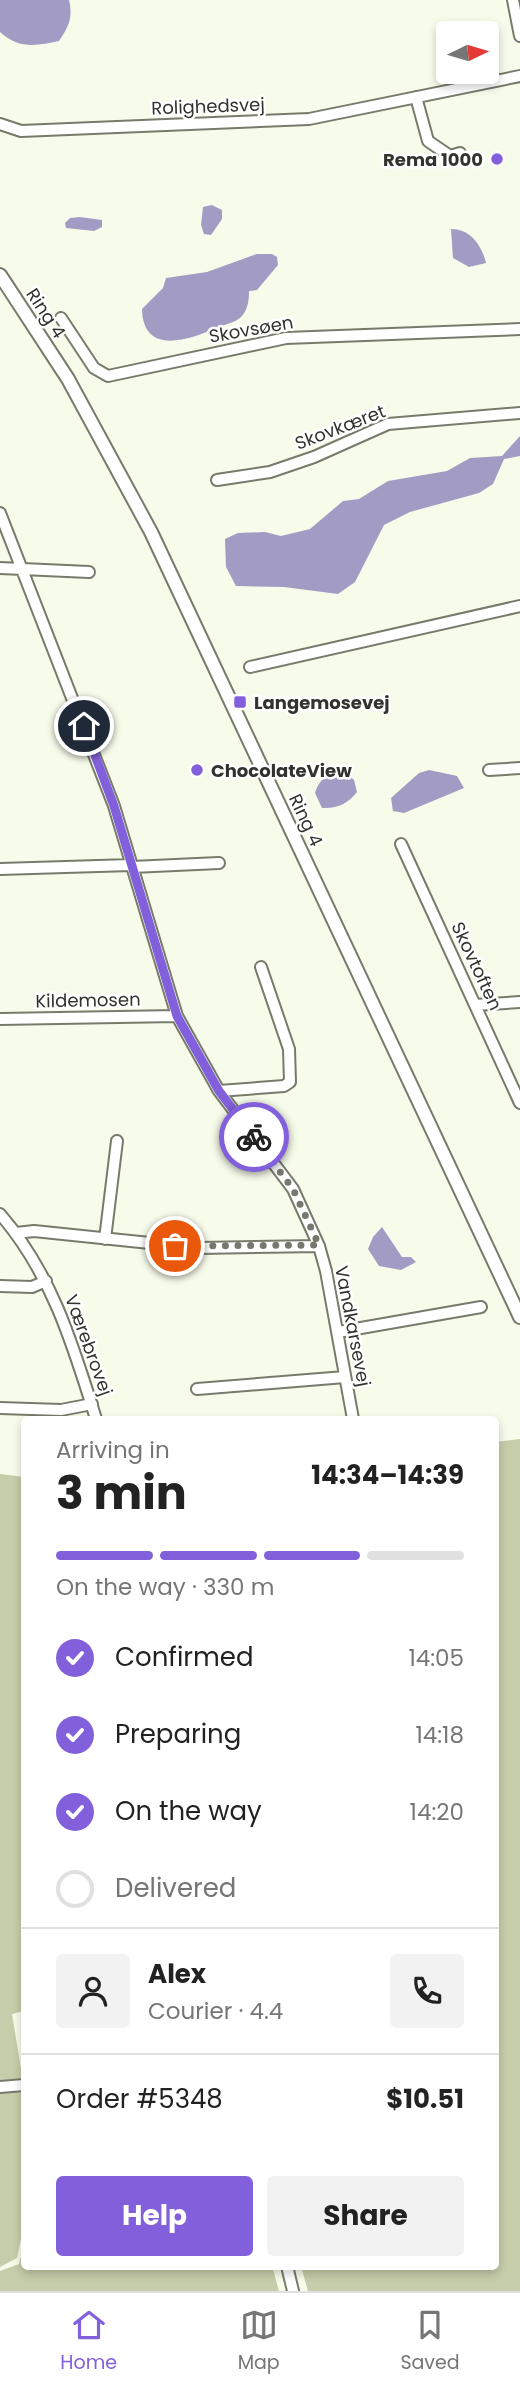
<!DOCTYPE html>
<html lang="en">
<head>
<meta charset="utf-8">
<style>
	:root { --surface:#fff; --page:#f2f2f2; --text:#222; --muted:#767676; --line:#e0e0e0; --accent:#8360db }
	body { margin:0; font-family:Poppins,sans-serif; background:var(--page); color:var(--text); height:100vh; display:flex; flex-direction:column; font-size:26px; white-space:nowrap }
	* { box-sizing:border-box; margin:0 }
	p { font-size:23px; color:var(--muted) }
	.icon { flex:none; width:38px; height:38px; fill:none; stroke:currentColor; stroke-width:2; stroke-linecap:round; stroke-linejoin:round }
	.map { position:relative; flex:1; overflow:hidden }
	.panel { position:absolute; left:21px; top:1416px; width:478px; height:854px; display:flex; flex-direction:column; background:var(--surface); border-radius:7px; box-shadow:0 4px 10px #0003 }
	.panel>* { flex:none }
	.needle { width:46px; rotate:85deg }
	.controls { position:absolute; left:436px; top:21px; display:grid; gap:14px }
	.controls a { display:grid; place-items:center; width:63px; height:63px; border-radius:7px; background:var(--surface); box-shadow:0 4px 10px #0003; font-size:35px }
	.pin { position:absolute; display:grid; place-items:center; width:60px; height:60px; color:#fff; margin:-30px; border:4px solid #fff; border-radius:50%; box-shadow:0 2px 7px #0007 }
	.courier { position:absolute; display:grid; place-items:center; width:70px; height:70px; margin:-35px; border:5px solid #8360db; border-radius:50%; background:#fff; color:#222; box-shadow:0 2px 9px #0007 }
	.summary em { font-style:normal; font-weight:700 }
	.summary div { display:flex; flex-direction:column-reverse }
	.summary { display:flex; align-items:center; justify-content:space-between; height:119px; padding:0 35px }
	h1 { font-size:46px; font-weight:700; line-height:52px }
	.bar { display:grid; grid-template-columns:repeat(4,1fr); gap:10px 7px; align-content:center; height:84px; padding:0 35px }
	.bar i { height:9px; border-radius:5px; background:var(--line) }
	.bar .on { background:var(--accent) }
	.bar p { grid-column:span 4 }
	.line { display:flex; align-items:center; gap:18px; padding:0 35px; border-top:2px solid var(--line) }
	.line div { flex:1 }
	.round { display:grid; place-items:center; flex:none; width:74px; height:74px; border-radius:7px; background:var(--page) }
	ol { padding:0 35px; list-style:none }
	li { display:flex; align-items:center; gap:21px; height:77px }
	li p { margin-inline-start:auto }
	li .icon { padding:7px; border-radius:50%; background:var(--accent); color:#fff; stroke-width:4 }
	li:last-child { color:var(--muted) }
	li i { width:38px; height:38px; border:4px solid var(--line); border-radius:50% }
	.action { display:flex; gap:14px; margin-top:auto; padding:14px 35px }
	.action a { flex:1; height:80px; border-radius:7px; background:var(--accent); color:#fff; font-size:28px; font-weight:700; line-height:80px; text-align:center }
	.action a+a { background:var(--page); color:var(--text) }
	.dock { display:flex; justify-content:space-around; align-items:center; height:98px; border-top:2px solid var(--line); background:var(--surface); font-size:19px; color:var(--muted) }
	.dock a { display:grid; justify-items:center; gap:4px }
	.dock .on { color:var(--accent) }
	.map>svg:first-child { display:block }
	.green { fill:#c6cdaa }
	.water { fill:#a29bc4 }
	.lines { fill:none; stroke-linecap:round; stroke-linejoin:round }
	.minor-casing { stroke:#777b6b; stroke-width:14 }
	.major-casing { stroke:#777b6b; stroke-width:16 }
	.minor { stroke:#fff; stroke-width:10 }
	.major { stroke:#fff; stroke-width:12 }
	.done { stroke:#77796f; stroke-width:7; stroke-dasharray:0 12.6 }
	.route { stroke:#8360db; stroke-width:9 }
	.poi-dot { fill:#8360db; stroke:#fff; stroke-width:2.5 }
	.labels { text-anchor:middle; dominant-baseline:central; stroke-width:5; stroke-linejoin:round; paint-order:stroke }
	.street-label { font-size:18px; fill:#32332d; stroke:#fff }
	.poi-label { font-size:18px; font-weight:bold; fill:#32332d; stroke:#fff; text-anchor:start }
</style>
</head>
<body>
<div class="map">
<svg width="520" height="2291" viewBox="0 0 520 2291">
	<rect width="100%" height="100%" fill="#f7fbea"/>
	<path class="green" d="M520,1439v852h-212l-7,-25h194v-824z
		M0,1474l24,3v534l-12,3 12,73v137l-7,34 -17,9z
		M24,2245v21h248l7,25h-279v-20l19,-7z"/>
	<path class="water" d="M0,0h69c4,18 0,26 -10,41 -23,5 -41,8 -59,-9z
		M212,205l10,5v9l-11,16 -7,-1 -3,-9 2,-18z
		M80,217l22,3v7l-8,4 -28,-3 -1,-5 5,-5z
		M451,229c20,0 31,17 35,34l-17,4 -16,-9z
		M257,254h15l5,3 1,8 -21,25 -8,1c0,9 -1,19 -8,26 -5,5 -17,8 -25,11 -29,13 -73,27 -74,-19l21,-21 3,-10 41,-6z
		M520,436v20l-16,3 -11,25 -14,9 -69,19 -26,13 -29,57 -17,12 -54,-7 -48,-1 -10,-19 -1,-28 13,-6 27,-1 16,4 29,-7 33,-28 16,-2 29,-18 59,-10 23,-13 32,-2z
		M343,769l11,11 3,12c-8,11 -20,17 -35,16l-7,-15c5,-16 14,-18 28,-24z
		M429,770l28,6 7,12 -60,25 -11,-2 -2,-13 28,-25z
		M382,1227l20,30h9l5,5 -15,8 -22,-4 -11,-17 5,-12z"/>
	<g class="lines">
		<defs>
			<path id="minor" d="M513,0l7,36
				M416,97l12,44 22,15 10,-3
				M0,124l21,7 288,-12 211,-43
				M61,318l33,50 14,8 178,-38 234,-9
				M217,480l53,-8 44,-15 74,-33 132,-11
				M0,513l114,293 63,210 42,75 74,98 26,57 7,25 27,148
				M0,568l89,4
				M250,667l270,-61
				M489,770l31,-2
				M401,844l119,259
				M132,867l87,-4
				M0,869l131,-4
				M475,1005l45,-3
				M0,1019l177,-3
				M219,1091l65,-5 6,-4 -1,-33 -28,-82
				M0,1214c52,60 73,131 96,205
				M16,1233l18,-2 164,17 121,-2
				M105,1239l12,-98
				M0,1286l32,1 14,-6
				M338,1332l143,-25
				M197,1389l148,-12
				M0,1408l61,2 31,-6
				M0,2087l24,-2
				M287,2266l6,25"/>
			<path id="major" d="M0,275l68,104 83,153 369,785"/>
		</defs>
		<use href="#minor" class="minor-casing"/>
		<use href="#major" class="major-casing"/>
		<use href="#minor" class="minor"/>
		<use href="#major" class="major"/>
	</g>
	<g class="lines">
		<path class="done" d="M175,1246l144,-1 -26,-56 -39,-52"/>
		<path class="route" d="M84,726l30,80 63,210 42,75 35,46"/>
	</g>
	<g class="poi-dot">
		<circle cx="497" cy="159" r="7"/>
		<rect x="233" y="695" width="14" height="14" rx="3.5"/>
		<circle cx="197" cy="770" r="7"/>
	</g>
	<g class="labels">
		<g class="street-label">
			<text transform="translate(208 106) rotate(-2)">Rolighedsvej</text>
			<text transform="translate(46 313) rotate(57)">Ring 4</text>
			<text transform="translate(251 329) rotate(-10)">Skovsøen</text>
			<text transform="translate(340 427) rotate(-21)">Skovkæret</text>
			<text transform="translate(306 820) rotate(65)">Ring 4</text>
			<text transform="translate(477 966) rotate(65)">Skovtoften</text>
			<text transform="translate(88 1000) rotate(-1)">Kildemosen</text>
			<text transform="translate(353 1326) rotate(79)">Vandkarsevej</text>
			<text transform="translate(89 1345) rotate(70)">Værebrovej</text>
		</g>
		<g class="poi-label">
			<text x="483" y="159" text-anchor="end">Rema 1000</text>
			<text x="254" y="702">Langemosevej</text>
			<text x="211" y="770">ChocolateView</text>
		</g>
	</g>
</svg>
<div class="controls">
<a><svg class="needle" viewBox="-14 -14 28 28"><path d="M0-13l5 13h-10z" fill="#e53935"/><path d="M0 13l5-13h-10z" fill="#767676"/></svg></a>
</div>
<div class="pin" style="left:175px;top:1246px;background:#ea580c"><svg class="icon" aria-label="bag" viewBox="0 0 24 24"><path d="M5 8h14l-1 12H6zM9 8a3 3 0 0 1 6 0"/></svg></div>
<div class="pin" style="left:84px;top:726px;background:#1f2937"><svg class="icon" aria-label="home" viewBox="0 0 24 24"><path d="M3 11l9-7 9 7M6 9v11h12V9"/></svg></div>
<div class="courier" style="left:254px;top:1137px"><svg class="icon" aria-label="bike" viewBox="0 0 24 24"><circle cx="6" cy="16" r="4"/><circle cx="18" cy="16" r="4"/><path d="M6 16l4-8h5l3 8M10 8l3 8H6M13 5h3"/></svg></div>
<section class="panel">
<div class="summary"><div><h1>3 min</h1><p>Arriving in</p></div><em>14:34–14:39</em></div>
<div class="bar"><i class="on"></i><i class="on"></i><i class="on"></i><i></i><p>On the way · 330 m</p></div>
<ol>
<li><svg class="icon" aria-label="check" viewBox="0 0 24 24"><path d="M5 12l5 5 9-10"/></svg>Confirmed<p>14:05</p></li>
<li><svg class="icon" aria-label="check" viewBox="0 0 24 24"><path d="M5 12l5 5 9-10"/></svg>Preparing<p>14:18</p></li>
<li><svg class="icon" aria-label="check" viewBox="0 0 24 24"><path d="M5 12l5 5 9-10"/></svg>On the way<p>14:20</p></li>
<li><i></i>Delivered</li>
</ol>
<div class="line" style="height:126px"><a class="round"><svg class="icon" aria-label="person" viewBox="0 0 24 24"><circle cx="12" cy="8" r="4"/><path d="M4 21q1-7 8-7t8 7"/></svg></a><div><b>Alex</b><p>Courier · 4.4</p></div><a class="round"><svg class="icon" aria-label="phone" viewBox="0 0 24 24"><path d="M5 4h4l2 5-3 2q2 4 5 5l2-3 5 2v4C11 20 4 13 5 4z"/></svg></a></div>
<div class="line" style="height:91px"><div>Order #5348</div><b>$10.51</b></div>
<div class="action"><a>Help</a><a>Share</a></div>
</section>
</div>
<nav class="dock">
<a class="on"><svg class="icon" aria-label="home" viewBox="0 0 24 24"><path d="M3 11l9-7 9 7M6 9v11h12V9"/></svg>Home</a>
<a><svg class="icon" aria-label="map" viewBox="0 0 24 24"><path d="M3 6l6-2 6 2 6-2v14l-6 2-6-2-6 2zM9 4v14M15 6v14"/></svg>Map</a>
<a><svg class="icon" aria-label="saved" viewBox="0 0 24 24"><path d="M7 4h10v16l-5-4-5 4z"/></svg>Saved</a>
</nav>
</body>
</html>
